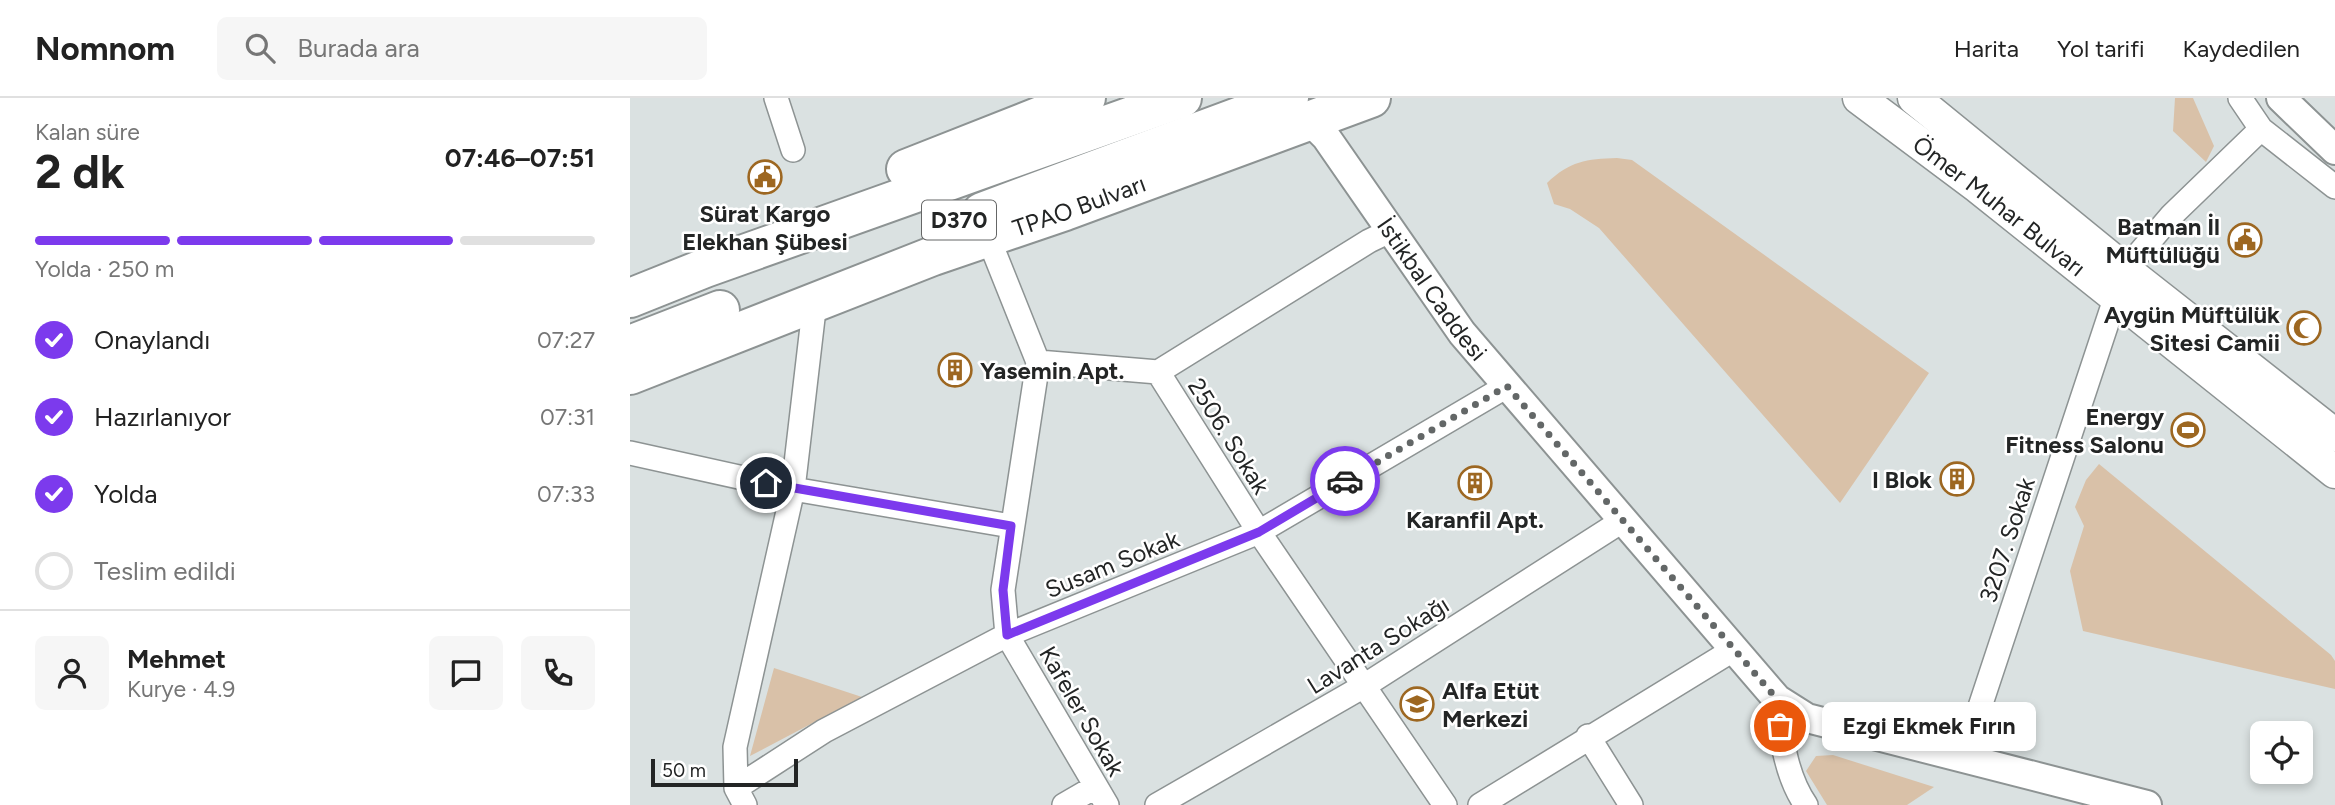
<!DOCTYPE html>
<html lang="tr">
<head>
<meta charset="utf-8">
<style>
	:root { --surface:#fff; --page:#f6f6f6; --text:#222; --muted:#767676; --line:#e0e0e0; --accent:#7c3aed }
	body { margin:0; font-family:Figtree,sans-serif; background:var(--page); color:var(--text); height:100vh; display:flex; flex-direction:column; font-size:26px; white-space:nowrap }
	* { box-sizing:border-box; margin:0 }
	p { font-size:23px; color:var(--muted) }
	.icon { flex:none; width:38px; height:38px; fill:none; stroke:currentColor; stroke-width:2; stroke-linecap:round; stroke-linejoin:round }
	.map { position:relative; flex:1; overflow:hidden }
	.side { display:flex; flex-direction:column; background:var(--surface); width:630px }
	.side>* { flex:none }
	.fabs { position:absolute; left:1620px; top:623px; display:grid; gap:14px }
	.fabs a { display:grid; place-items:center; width:63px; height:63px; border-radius:10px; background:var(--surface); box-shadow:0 4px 10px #0003; font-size:35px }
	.scale { position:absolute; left:21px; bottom:18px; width:147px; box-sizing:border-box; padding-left:7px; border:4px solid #232525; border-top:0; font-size:19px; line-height:24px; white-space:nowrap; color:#232525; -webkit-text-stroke:5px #fff; paint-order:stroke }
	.pin { position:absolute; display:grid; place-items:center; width:60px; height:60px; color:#fff; margin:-30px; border:4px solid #fff; border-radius:50%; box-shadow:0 2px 7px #0007 }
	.courier { position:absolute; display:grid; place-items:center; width:70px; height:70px; margin:-35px; border:5px solid #7c3aed; border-radius:50%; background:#fff; color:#222; box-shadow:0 2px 9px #0007 }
	.bubble { position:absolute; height:49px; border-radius:10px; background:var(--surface); box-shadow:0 4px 10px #0003; font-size:23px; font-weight:700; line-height:49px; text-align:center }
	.headline em { font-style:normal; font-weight:700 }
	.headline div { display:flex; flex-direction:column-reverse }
	.headline { display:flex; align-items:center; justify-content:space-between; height:119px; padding:0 35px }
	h1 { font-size:46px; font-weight:700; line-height:52px }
	.bar { display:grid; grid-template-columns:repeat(4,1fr); gap:10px 7px; align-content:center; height:84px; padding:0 35px }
	.bar i { height:9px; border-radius:5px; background:var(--line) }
	.bar .current { background:var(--accent) }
	.bar p { grid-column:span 4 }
	.line { display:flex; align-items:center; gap:18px; padding:0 35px; border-top:2px solid var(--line) }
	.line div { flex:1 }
	.round { display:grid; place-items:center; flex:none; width:74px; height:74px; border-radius:10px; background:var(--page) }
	ol { padding:0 35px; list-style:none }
	li { display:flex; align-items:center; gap:21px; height:77px }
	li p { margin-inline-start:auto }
	li .icon { padding:7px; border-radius:50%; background:var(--accent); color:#fff; stroke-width:4 }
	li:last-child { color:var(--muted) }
	li i { width:38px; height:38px; border:4px solid var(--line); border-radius:50% }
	header { display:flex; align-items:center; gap:42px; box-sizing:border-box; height:98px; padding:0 35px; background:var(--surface); border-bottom:2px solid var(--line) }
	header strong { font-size:33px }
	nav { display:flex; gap:38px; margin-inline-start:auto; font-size:24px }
	.search { width:490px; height:63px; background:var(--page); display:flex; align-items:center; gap:18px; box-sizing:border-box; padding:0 24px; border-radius:10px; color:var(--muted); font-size:26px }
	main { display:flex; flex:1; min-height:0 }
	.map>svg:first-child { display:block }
	.green { fill:#d9c1a8 }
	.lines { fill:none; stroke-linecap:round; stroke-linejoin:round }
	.minor-casing { stroke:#8d9393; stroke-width:26 }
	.tertiary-casing { stroke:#8d9393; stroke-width:32 }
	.secondary-casing { stroke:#8d9393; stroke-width:35 }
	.trunk-casing { stroke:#8d9393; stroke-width:42 }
	.minor { stroke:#fff; stroke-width:23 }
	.tertiary { stroke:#fff; stroke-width:28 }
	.secondary { stroke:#fff; stroke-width:32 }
	.trunk { stroke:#fff; stroke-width:38 }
	.done { stroke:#636767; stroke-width:7; stroke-dasharray:0 12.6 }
	.route { stroke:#7c3aed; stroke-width:9 }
	.labels { text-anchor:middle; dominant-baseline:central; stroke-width:5; stroke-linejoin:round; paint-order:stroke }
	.shield { fill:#fff; stroke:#656666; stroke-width:2 }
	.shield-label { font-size:23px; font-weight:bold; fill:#232525 }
	.street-label { font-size:24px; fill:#232525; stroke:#fff }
	.poi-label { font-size:24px; font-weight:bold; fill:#232525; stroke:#fff; text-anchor:end }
</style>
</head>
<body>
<header>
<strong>Nomnom</strong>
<div class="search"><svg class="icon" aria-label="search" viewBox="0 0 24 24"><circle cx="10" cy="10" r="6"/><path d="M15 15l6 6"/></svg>Burada ara</div>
<nav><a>Harita</a><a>Yol tarifi</a><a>Kaydedilen</a></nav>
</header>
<main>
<section class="side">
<div class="headline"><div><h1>2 dk</h1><p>Kalan süre</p></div><em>07:46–07:51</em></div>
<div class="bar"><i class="current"></i><i class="current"></i><i class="current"></i><i></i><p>Yolda · 250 m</p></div>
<ol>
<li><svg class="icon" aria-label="check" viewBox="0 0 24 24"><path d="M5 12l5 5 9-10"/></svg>Onaylandı<p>07:27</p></li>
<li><svg class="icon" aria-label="check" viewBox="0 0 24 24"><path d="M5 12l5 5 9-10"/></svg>Hazırlanıyor<p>07:31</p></li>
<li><svg class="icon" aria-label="check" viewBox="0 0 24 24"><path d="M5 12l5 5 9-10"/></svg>Yolda<p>07:33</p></li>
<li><i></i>Teslim edildi</li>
</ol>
<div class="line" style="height:126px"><a class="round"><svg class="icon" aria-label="person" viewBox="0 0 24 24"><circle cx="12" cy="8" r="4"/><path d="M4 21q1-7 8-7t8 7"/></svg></a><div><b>Mehmet</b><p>Kurye · 4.9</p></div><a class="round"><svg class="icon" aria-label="chat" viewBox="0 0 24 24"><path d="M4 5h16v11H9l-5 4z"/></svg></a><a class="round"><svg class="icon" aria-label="phone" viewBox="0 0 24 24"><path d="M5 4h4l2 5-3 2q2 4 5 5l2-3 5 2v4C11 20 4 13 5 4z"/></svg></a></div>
</section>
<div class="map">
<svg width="1705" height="707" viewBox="0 0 1705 707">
	<rect width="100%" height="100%" fill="#dae1e1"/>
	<path class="green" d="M1545,0h18l21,48 -8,16 -33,-31z
		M987,60l15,2 297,213 -89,130 -241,-275 -29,-19 -16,-5 -7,-21c23,-22 39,-24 70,-25z
		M1469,366l232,191 4,6v28l-252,-58 -13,-60 14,-45 -9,-19 11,-27z
		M144,570l88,29 -112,59z
		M1203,657l101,32 -27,18h-80l-21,-34 10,-15z"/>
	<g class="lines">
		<defs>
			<path id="minor" d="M146,0l17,52
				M1610,0l21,31 74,58
				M358,139l50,125 -35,228 4,45 100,170
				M1495,172l47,-55 89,-86
				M408,264l120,10 211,-131 23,-11
				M528,274l101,160 186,273
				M0,355l163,36 218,37
				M1147,601c4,36 8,76 29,106
				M958,638l43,69
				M1333,660l152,-459
				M106,690l88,-57 183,-96 252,-103 248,-146
				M115,707l-9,-17 -1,-41 58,-258 22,-188
				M434,707l31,-18
				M527,707l207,-119 258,-165
				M850,707l253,-155"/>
			<g id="tertiary">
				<path d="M1651,0l54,52"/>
				<path id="s1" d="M680,23l16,16 136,196 315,366 30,19 340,87"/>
			</g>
			<g id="secondary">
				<path id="s2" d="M1229,0l119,89 357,285"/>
				<path d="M1284,0l211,172 210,165"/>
			</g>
			<g id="trunk">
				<path d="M276,71l180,-71"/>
				<path d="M352,114l307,-114"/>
				<path d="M0,200l75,-30 477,-170"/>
				<path d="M0,247l90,-35"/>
				<path id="s3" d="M0,277l303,-119 132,-45 306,-113"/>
			</g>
		</defs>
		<use href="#minor" class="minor-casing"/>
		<use href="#tertiary" class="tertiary-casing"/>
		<use href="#secondary" class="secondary-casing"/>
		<use href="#trunk" class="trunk-casing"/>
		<use href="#minor" class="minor"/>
		<use href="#tertiary" class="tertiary"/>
		<use href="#secondary" class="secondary"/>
		<use href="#trunk" class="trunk"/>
	</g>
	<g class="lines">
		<path class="done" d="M715,383l162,-95 270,313 3,27"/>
		<path class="route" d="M136,385l245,43 -8,64 4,45 252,-103 86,-51"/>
	</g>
	<defs>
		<symbol id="civic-ring" viewBox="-11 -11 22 22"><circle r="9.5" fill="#fff" stroke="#9d6721" stroke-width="1.5"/><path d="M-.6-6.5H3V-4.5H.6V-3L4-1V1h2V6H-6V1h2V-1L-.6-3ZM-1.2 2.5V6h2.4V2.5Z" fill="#9d6721"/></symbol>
		<symbol id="mosque-ring" viewBox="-11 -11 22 22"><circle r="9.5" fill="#fff" stroke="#9d6721" stroke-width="1.5"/><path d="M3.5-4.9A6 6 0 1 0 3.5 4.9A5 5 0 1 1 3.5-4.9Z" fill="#9d6721"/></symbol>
		<symbol id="building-ring" viewBox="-11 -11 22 22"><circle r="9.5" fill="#fff" stroke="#9d6721" stroke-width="1.5"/><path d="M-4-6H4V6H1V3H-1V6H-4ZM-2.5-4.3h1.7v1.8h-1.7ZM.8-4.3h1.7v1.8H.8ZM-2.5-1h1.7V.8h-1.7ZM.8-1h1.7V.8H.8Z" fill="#9d6721"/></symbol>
		<symbol id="stadium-ring" viewBox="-11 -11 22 22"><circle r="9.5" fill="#fff" stroke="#9d6721" stroke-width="1.5"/><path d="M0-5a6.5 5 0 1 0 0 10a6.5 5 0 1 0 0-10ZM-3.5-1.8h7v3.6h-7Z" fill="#9d6721"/></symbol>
		<symbol id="school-ring" viewBox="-11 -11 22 22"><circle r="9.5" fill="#fff" stroke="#9d6721" stroke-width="1.5"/><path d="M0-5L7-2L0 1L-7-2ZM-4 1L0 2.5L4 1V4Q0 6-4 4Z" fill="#9d6721"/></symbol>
	</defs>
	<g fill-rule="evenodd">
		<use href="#civic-ring" x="116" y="60" width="38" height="38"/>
		<use href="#civic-ring" x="1596" y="123" width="38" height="38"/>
		<use href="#mosque-ring" x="1655" y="211" width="38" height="38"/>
		<use href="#building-ring" x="306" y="253" width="38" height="38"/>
		<use href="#stadium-ring" x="1539" y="313" width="38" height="38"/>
		<use href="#building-ring" x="1308" y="362" width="38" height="38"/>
		<use href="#building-ring" x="826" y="366" width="38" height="38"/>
		<use href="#school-ring" x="768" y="587" width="38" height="38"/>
	</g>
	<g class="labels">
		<rect class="shield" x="292" y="102.5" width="74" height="39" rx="5"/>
		<g class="shield-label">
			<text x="329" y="122">D370</text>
		</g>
		<g class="street-label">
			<text stroke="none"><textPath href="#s3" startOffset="480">TPAO Bulvarı</textPath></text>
			<text stroke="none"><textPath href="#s2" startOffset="177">Ömer Muhar Bulvarı</textPath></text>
			<text stroke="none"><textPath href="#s1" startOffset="208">İstikbal Caddesi</textPath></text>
			<text transform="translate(599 338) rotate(58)">2506. Sokak</text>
			<text transform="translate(1377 442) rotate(-72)">3207. Sokak</text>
			<text transform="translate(482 466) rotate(-22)">Susam Sokak</text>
			<text transform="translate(748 547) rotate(-32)">Lavanta Sokağı</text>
			<text transform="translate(452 613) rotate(60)">Kafeler Sokak</text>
		</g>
		<g class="poi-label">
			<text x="135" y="115" text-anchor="middle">Sürat Kargo<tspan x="135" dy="28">Elekhan Şübesi</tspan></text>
			<text x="1590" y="128">Batman İl<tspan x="1590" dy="28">Müftülüğü</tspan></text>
			<text x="1650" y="216">Aygün Müftülük<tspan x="1650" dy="28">Sitesi Camii</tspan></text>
			<text x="350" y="272" text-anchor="start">Yasemin Apt.</text>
			<text x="1534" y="318">Energy<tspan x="1534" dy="28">Fitness Salonu</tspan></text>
			<text x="1302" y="381">I Blok</text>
			<text x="845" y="421" text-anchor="middle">Karanfil Apt.</text>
			<text x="812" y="592" text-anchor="start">Alfa Etüt<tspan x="812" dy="28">Merkezi</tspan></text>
		</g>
	</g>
</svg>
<div class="fabs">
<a><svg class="icon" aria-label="locate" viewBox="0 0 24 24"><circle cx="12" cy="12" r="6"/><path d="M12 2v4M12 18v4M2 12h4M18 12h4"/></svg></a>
</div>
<div class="scale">50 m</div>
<div class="pin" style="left:1150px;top:628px;background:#ea580c"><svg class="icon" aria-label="bag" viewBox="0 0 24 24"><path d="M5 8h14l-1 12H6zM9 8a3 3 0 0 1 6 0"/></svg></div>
<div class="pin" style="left:136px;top:385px;background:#1f2937"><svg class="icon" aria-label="home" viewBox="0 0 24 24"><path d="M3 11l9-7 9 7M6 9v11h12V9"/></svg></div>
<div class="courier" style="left:715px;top:383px"><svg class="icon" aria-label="car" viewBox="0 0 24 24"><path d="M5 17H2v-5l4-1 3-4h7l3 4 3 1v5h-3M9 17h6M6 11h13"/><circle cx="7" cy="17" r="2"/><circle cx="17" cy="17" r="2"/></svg></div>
<div class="bubble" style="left:1192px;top:604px;width:214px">Ezgi Ekmek Fırın</div>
</div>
</main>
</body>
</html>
